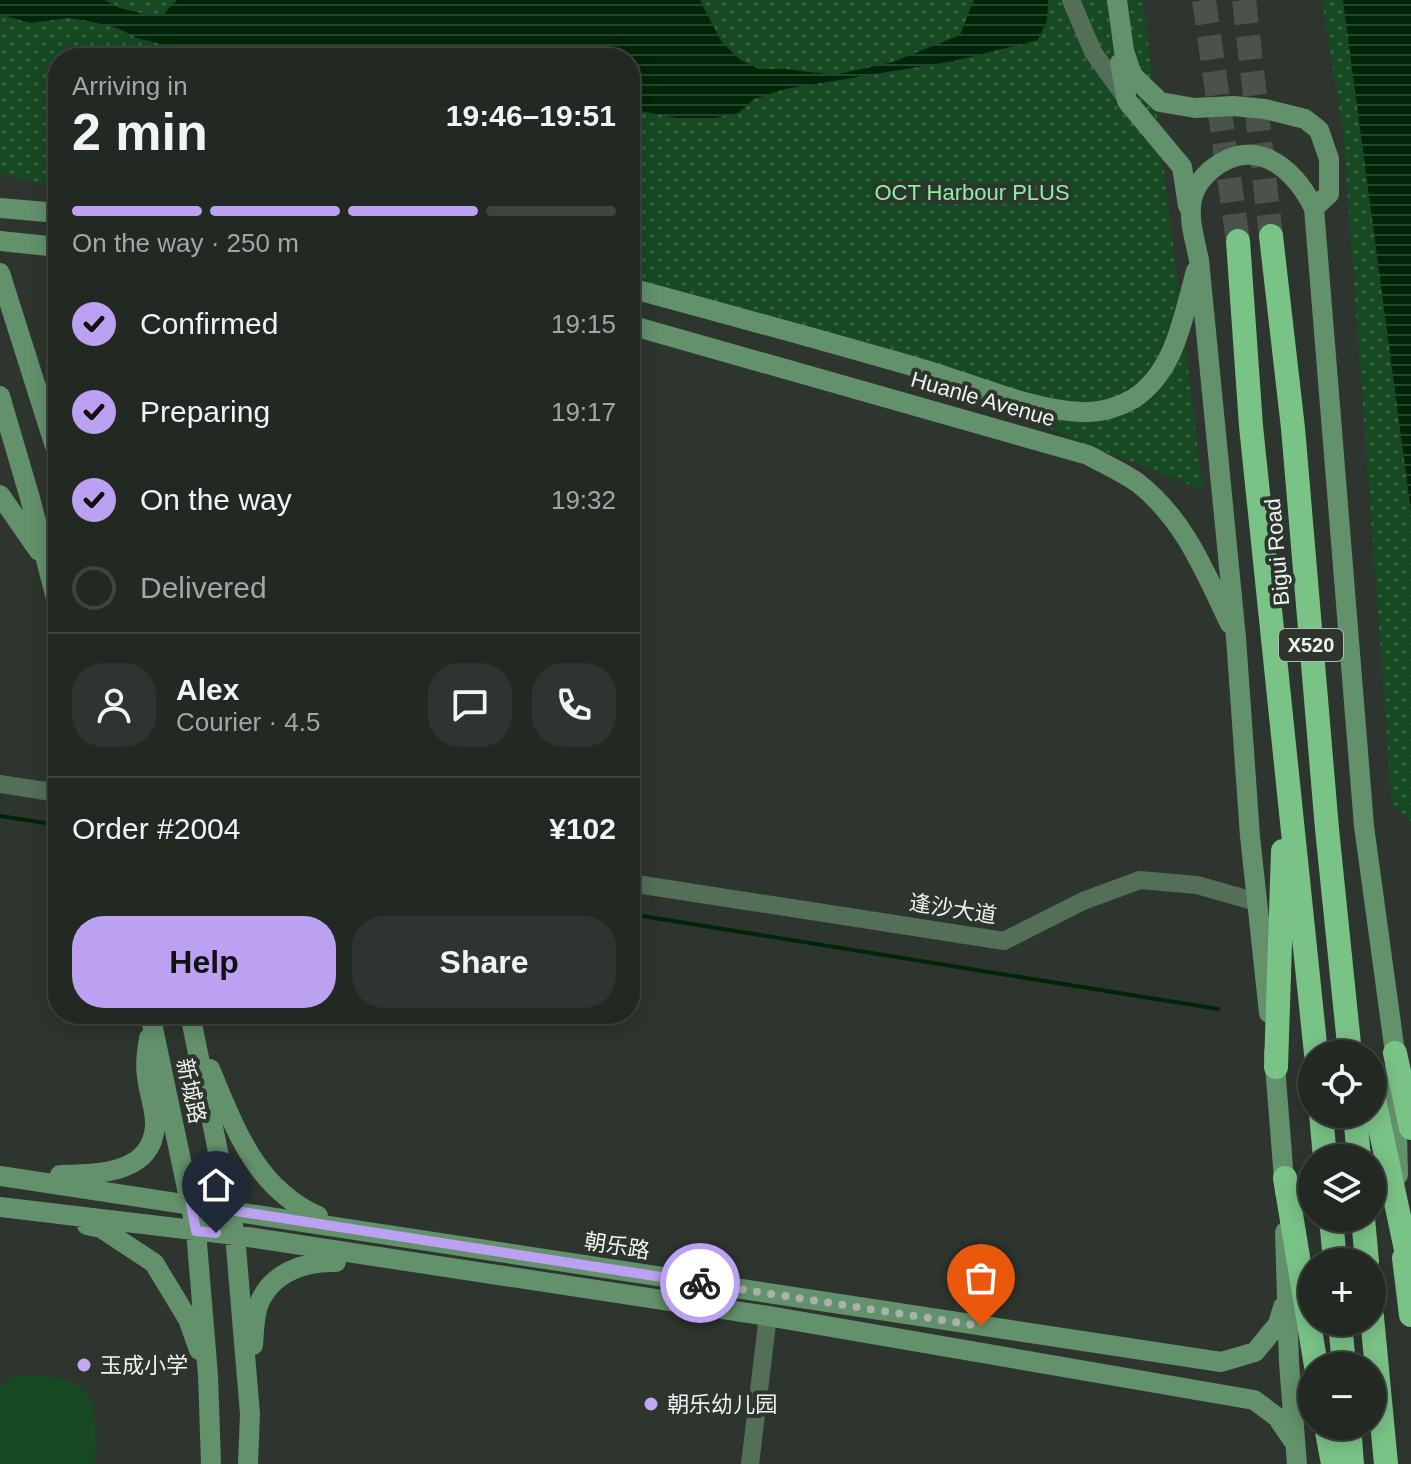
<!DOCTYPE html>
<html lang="en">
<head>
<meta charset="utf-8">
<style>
	:root { --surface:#222822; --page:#2e342f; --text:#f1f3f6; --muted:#a2a6a5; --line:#3f4440; --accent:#bca0f2 }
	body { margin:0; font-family:Arial,"Noto Sans SC",sans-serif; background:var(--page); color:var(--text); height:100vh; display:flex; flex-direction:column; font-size:30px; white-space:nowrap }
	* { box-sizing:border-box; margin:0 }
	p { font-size:26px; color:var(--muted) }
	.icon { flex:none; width:44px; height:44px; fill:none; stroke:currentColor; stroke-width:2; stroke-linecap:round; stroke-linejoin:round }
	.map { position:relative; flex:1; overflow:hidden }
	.panel { position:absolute; left:48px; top:48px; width:592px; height:976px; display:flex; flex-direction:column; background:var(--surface); border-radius:32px; box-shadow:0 4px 20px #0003,0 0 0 2px var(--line) }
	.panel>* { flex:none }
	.fabs { position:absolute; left:1298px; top:1040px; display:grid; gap:16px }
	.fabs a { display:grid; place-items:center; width:88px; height:88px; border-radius:50%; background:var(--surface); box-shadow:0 4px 20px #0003,0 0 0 2px var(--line); font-size:40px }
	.pin { position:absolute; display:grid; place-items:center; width:68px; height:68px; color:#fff; margin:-82px -34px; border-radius:50% 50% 50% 0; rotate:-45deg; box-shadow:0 0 8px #0007 }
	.pin .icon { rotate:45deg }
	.courier { position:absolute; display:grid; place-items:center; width:80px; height:80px; margin:-40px; border:6px solid #bca0f2; border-radius:50%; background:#fff; color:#222; box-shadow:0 2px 10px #0007 }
	.summary em { font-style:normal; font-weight:800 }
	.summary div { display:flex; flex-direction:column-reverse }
	.summary { display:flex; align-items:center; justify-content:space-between; height:136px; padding:0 24px }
	h1 { font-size:52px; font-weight:800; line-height:60px }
	.bar { display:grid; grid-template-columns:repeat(4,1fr); gap:12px 8px; align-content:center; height:96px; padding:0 24px }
	.bar i { height:10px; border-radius:6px; background:var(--line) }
	.bar .selected { background:var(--accent) }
	.bar p { grid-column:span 4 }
	.line { display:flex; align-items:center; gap:20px; padding:0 24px; border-top:2px solid var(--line) }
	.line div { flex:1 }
	.round { display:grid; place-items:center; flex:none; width:84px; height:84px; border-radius:32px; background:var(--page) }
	ol { padding:0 24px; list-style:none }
	li { display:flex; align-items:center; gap:24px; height:88px }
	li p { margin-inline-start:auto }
	li .icon { padding:8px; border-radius:50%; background:var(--accent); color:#111; stroke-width:4 }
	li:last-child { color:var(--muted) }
	li i { width:44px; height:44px; border:4px solid var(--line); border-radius:50% }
	.button { display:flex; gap:16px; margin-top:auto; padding:16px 24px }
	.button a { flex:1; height:92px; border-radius:32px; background:var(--accent); color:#111; font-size:32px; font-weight:800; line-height:92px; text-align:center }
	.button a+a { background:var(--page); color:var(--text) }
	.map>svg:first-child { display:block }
	.park { fill:url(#park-dots) }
	.pitch { fill:#174923 }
	.water { fill:url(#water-rules) }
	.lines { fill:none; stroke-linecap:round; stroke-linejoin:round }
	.stream { stroke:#002508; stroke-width:4 }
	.highway-tunnel { stroke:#4a524b; stroke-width:24; stroke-dasharray:24 12; stroke-linecap:butt }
	.street { stroke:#536f57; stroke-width:18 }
	.secondary { stroke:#63916b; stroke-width:20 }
	.highway { stroke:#7ac387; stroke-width:24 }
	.done { stroke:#aab0ab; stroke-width:8; stroke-dasharray:0 14.4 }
	.route { stroke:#bca0f2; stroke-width:10 }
	.poi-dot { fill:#c0a8f3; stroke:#2d352e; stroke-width:3 }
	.labels { text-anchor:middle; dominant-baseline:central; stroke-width:8; stroke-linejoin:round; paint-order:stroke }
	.shield { fill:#2d352e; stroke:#b4bab5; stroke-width:2 }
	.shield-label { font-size:20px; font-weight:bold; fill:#eef3ef }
	.park-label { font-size:22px; fill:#8eefa0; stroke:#2d352e }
	.street-label { font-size:22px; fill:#eef3ef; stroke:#2d352e }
	.poi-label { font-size:22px; fill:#eef3ef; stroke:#2d352e; text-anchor:start }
</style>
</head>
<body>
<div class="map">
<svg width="1411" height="1464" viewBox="0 0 1411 1464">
	<defs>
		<pattern id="park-dots" width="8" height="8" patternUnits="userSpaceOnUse" patternTransform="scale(2)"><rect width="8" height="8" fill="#174923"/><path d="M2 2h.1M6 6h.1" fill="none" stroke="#396443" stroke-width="1.8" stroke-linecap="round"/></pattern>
		<pattern id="water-rules" width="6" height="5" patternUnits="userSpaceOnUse" patternTransform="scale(2)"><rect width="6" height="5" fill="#002508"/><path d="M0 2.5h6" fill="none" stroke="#26452c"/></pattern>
	</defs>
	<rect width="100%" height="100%" fill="#2d352e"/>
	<path class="park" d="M0,0h1143l60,490 -441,-173 -132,-33v-226h-572v129l-58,-13z
		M1322,0h89v822l-19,-16 -49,-674z"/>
	<path class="pitch" d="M40,1375c12,2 33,4 43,14 17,17 12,53 12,75h-95v-77l11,-10z"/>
	<path class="water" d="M0,0h104l16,8 24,6 19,1 14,-15h523l21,41 18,18 20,10h25l51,6 58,-13 67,-27 14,-35h74l-1,20 -9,20 -84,21 -169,28 -31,10 -16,14 -23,5h-38l-47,-9v-51h-413l-80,-20 -19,-10 -30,-7 -20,-3 -38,5 -30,-9z
		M1343,0h68v511z"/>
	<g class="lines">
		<path class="stream" d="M0,816l58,9
			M630,914l588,95"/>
		<path class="highway-tunnel" d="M1204,0l34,241
			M1244,0l27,236"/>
		<path class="street" d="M1071,0l22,52 33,46
			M0,784l58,9
			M630,883l374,58 79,-40 57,-21 57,5 60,17
			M750,1464l18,-148"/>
		<path class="secondary" d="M1117,0l7,51 8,24 28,27 35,6 38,-2 32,3 40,10 14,11 10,29v35l-15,14
			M1120,63l7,38 55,66 6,39
			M0,208l58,5
			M0,241l58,6
			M0,273l58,183
			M630,288c100,27 199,54 299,83 47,14 103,39 152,41 18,1 36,-4 52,-13 43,-28 50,-83 63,-128
			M630,325l458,130c16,9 35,17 50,28 47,37 67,89 92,141
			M0,396l30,102 28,108
			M0,495l39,56
			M1269,1013l-19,-177 -14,-198 -37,-378c-4,-20 -11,-41 -7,-61 3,-13 10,-21 20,-30 43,-34 81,-2 102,39l50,618 31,227 3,122
			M150,1014l46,217 12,144 3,89
			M190,1014l45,221 15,179 -2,50
			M1274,1053l11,139
			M210,1069c25,59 45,119 108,147
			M60,1175c35,-1 92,0 95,-49 1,-17 -7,-34 -8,-50 -2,-12 0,-25 2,-38
			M0,1176l1221,186 34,-10 23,-28 5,-17
			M0,1207l235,28 533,81 486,84 23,17 17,25
			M87,1225l14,3 53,35 34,56 11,31
			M1285,1232l4,131 8,101
			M253,1345c1,-12 1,-27 5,-39 12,-33 46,-45 78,-44"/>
		<path class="highway" d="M1271,236l22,192 34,401 23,225
			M1238,241l13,185 65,628
			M1395,1053l16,75
			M1276,1067l7,-216
			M1372,1090l39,183
			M1321,1114l4,44
			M1355,1114l4,44
			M1285,1178l31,188
			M1331,1218l4,44
			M1363,1218l4,44
			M1404,1258l7,57
			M1372,1317l14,147
			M1340,1322l4,44
			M1326,1426l7,38
			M1349,1426l3,38"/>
	</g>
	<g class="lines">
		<path class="done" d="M700,1283l281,43"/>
		<path class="route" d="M216,1233l-20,-2 -5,-27 509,79"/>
	</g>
	<g class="poi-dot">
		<circle cx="84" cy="1365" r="8"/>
		<circle cx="651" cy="1404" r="8"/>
	</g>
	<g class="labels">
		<rect class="shield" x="1279" y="629" width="64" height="32" rx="6"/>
		<g class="shield-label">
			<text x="1311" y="645">X520</text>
		</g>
		<g class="park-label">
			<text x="972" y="192">OCT Harbour PLUS</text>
		</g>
		<g class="street-label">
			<text transform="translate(983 399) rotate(16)">Huanle Avenue</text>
			<text transform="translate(1277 552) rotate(-95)">Bigui Road</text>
			<text transform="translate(953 909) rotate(9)">逢沙大道</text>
			<text transform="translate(191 1091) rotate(78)">新城路</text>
			<text transform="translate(617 1246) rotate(9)">朝乐路</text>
		</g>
		<g class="poi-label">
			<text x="100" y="1365">玉成小学</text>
			<text x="667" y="1404">朝乐幼儿园</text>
		</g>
	</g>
</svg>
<div class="fabs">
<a><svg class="icon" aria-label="locate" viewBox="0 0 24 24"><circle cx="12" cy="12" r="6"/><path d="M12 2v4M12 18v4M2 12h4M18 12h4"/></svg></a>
<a><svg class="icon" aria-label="layers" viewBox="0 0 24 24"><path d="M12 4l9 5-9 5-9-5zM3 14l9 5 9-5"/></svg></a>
<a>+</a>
<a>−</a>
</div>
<div class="pin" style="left:981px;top:1326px;background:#ea580c"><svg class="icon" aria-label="bag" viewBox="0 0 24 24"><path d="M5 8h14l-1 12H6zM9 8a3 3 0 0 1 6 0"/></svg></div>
<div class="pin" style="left:216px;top:1233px;background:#1f2937"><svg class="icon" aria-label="home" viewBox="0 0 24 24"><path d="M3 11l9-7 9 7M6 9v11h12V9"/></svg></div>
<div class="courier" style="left:700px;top:1283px"><svg class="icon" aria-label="bike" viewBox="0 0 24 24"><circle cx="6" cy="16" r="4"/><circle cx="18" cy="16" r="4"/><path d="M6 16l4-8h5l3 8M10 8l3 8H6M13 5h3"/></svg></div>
<section class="panel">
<div class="summary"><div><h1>2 min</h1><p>Arriving in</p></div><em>19:46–19:51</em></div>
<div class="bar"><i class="selected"></i><i class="selected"></i><i class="selected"></i><i></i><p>On the way · 250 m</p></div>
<ol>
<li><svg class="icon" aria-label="check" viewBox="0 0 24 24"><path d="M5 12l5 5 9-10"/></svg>Confirmed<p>19:15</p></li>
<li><svg class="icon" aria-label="check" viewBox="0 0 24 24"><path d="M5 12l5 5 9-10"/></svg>Preparing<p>19:17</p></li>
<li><svg class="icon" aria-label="check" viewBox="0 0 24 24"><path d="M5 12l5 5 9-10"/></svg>On the way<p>19:32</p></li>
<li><i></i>Delivered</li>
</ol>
<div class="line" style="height:144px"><a class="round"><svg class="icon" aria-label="person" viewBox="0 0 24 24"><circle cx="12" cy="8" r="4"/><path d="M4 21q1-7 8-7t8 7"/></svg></a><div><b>Alex</b><p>Courier · 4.5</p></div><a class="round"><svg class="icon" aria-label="chat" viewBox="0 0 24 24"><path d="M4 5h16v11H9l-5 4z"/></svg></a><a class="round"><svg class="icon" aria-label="phone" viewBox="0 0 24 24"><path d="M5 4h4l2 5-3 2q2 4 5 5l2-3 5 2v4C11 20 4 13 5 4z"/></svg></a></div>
<div class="line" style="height:104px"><div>Order #2004</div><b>¥102</b></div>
<div class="button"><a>Help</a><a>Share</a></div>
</section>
</div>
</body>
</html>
